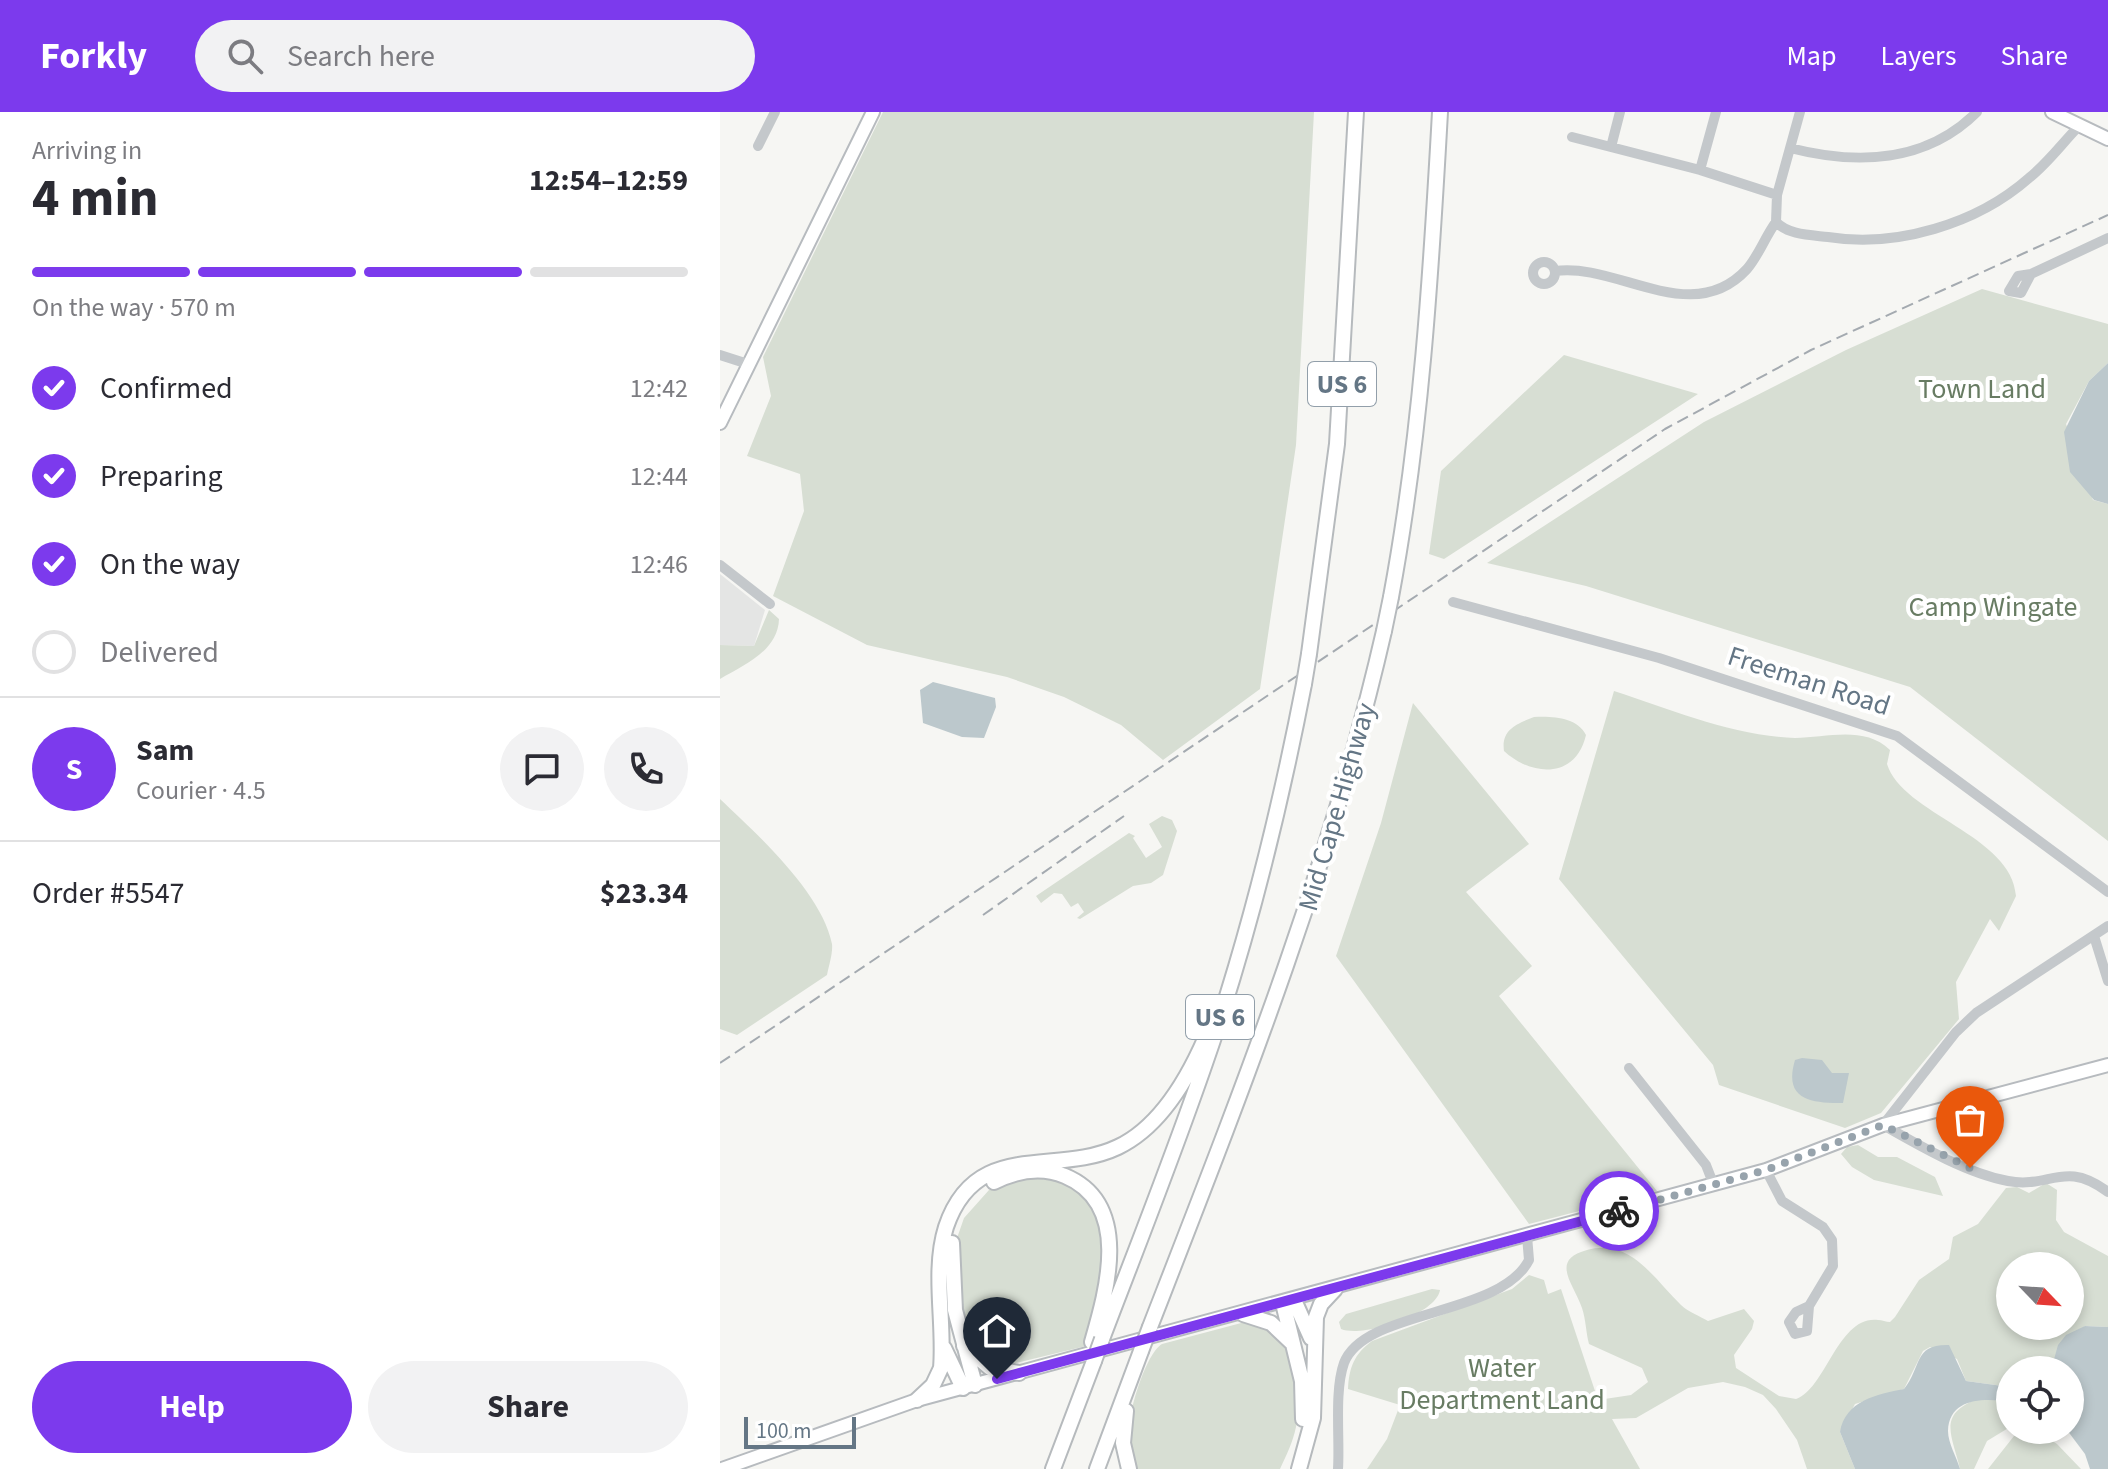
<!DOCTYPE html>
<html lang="en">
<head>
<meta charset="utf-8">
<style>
	:root { --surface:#fff; --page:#f2f2f3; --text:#2b2b33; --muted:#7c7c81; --line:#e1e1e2; --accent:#7c3aed }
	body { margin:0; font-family:"Source Sans 3",sans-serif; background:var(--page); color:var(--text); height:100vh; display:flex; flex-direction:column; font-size:30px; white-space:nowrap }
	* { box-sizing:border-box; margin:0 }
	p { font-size:26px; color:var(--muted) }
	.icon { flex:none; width:44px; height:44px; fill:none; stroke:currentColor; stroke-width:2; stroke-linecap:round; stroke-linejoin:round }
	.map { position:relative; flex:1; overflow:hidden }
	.drawer { display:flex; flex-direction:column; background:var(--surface); width:720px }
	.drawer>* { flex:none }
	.needle { width:52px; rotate:115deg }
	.controls { position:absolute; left:1276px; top:1140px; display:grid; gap:16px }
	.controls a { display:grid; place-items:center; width:88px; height:88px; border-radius:50%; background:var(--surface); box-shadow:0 4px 12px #0003; font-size:40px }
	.scale { position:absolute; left:24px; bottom:20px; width:112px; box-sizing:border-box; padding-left:8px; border:4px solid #647685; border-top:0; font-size:22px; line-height:28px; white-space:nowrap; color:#647685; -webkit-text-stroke:6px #fff; paint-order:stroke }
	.pin { position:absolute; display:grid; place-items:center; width:68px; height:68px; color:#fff; margin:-82px -34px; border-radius:50% 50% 50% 0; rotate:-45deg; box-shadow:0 0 8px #0007 }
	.pin .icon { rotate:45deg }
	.courier { position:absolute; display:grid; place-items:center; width:80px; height:80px; margin:-40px; border:6px solid #7c3aed; border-radius:50%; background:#fff; color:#222; box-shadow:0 2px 10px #0007 }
	.headline em { font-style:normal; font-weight:700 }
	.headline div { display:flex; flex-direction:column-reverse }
	.headline { display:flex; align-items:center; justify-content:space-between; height:136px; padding:0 32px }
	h1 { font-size:52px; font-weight:700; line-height:60px }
	.bar { display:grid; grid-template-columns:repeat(4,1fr); gap:12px 8px; align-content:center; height:96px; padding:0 32px }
	.bar i { height:10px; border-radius:6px; background:var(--line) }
	.bar .on { background:var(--accent) }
	.bar p { grid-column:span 4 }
	.line { display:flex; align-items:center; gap:20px; padding:0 32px; border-top:2px solid var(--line) }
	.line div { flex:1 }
	.round { display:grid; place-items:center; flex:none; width:84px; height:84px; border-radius:42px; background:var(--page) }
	ol { padding:0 32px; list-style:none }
	li { display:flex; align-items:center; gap:24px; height:88px }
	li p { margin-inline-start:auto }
	li .icon { padding:8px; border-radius:50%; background:var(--accent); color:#fff; stroke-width:4 }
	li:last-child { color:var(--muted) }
	li i { width:44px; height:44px; border:4px solid var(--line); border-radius:50% }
	.action { display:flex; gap:16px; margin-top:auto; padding:16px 32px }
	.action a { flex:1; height:92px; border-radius:48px; background:var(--accent); color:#fff; font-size:32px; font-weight:700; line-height:92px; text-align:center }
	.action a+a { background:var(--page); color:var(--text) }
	header { display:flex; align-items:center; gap:48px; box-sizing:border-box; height:112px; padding:0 40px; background:var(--accent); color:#fff }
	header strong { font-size:38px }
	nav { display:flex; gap:44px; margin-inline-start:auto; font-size:28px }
	.search { width:560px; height:72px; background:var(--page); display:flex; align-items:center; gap:20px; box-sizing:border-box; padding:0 28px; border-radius:44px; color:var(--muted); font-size:30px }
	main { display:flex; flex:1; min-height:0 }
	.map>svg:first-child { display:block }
	.built { fill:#e4e5e4 }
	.green { fill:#d7ded3; fill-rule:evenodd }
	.water { fill:#bcc8cc }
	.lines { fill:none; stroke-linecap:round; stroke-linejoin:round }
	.major-casing { stroke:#b7bbbf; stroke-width:16 }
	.highway-casing { stroke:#b6babd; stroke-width:18 }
	.minor { stroke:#c4c8cb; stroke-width:10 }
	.major { stroke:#fff; stroke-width:12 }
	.highway { stroke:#fff; stroke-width:14 }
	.rail { stroke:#a4aab0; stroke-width:2; stroke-dasharray:12 6; stroke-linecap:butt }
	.highway-bridge-casing { stroke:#b6babd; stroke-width:18; stroke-linecap:butt }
	.highway-bridge { stroke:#fff; stroke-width:14 }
	.done { stroke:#97a3ac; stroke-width:8; stroke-dasharray:0 14.4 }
	.route { stroke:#7c3aed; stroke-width:10 }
	.labels { text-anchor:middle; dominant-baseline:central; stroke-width:8; stroke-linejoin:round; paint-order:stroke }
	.shield { fill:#fff; stroke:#929faa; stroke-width:2 }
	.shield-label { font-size:26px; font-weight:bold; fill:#647685 }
	.park-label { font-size:28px; fill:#687c63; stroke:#fff }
	.street-label { font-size:28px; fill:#647685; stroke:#fff }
</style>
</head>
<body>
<header>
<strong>Forkly</strong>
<div class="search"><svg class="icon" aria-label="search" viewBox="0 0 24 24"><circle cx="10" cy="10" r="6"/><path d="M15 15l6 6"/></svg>Search here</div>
<nav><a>Map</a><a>Layers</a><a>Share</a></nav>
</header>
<main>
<section class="drawer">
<div class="headline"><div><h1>4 min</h1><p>Arriving in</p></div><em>12:54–12:59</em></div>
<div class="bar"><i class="on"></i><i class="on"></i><i class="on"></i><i></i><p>On the way · 570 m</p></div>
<ol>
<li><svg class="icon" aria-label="check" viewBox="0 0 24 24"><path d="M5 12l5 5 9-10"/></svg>Confirmed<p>12:42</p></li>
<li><svg class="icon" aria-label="check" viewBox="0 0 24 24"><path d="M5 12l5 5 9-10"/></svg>Preparing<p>12:44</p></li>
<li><svg class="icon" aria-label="check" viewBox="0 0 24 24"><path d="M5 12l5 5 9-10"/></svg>On the way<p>12:46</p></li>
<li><i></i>Delivered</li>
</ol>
<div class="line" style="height:144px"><b class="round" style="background:var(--accent);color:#fff">S</b><div><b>Sam</b><p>Courier · 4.5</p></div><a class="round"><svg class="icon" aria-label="chat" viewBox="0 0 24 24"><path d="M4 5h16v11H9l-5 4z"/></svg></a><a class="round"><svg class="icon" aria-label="phone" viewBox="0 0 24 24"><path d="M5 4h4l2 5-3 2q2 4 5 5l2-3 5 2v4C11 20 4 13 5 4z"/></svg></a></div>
<div class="line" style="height:104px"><div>Order #5547</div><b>$23.34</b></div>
<div class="action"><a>Help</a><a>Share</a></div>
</section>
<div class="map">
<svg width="1388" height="1357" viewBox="0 0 1388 1357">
	<rect width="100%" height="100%" fill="#f6f6f3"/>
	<path class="built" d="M0,462l45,36 -11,36 -34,-1z"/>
	<path class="green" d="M163,0h431l-18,333 -36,244 -97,71 -42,-35 -57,-28 -57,-20 -140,-32 -94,-49 31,-85 -4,-37 -53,-18 24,-60 -8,-39z
		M1262,177l126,35v39l-19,18 -23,43 27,76 15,4v337l-198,-154 -324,-101 -99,-23 217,-141 142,-72z
		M844,243l134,39 -254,165 -15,-5 12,-83z
		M49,498l10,9c-1,32 -35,46 -59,60v-34l34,1z
		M894,579c58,19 119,45 181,47 31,0 69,-13 95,12l-3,14c15,50 125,71 129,132l-17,35 -9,-12 -34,63 3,37 -78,94 -36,15 -126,-43 -6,-20 -154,-186z
		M693,591l116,141 -63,48 66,74 -33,30 158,195 -128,33 -193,-268 45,-133z
		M814,605c18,-1 43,0 52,18 -10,44 -54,42 -82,16 -3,-21 12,-27 30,-34z
		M0,687c37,35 102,94 112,145 1,9 -3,21 -5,31l-90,60 -17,-6z
		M442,704l10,4 5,11 -14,44 -12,8 -18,3 -53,33 -3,-1 7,-6 -6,-9 -7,4 -9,-13 -8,-1 -13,10 -5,-7 93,-63 6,3 -2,2 13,20 16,-11 -13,-23z
		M1138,1033l20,12h19l38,20 8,19 -69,-16 -22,-13 -11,-13 6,-7z
		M326,1064c84,25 57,106 40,170l-82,20 -12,-3 -24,-19 -6,-16 -6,-87 8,-23 25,-28 17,-9z
		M1326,1071l11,7 -1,30 8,12 44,24v71l-23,-1 -32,37 2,7h-45v17l-44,-6 -9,-22 -27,-12 -7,4 -19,38 -49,15 -15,28 15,37h-48l-10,-29 -21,-31 -13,-14 -18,-8 -22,-5 -35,6 -52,30 -24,1 28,50h-273l20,-30 13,-34 -52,-16c1,-21 6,-35 24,-48l140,-52 17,-14 15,5 4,14 13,-5 37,111 33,-5 17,-13 -6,-14 -53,-24c-3,-11 -3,-24 -7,-36 -8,-24 -33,-48 5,-58 44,-12 67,29 94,55 7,7 19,11 27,16l36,-12 10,12 -2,8 -18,26 2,13 43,28 17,3c30,-10 42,-84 82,-79 4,0 8,2 12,2l5,-5 24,-37 30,-21 4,-22 25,-13 28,-36 11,-1 12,6zM1290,1154h60v60h-60z
		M712,1177l8,1c-4,25 -77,48 -99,39l-2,-7 7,-8z
		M525,1210c50,1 58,67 51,105 -3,15 -10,29 -16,42h-145c-2,-10 -7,-21 -7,-31 -1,-21 17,-84 34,-94z
		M1260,1286l30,4v25l-23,14 -13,28h-14c-8,-35 -24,-55 20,-71z
		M1316,1318l21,14 24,25h-93l26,-33z"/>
	<path class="water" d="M1388,251v141l-14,-4 -24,-28 -6,-40 25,-51z
		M213,570l62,16 1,9 -12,31 -22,-1 -39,-14 -3,-33z
		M1082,946l20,2 10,13h17l-6,30c-32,0 -60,-3 -48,-43z
		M1365,1214l23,1v142h-18l-5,-15 -18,-24 3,-60h-15l-2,-7 5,-18 8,-10z
		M1229,1233l17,36 44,6v15c-24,-4 -61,-5 -62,29 0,12 9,27 12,38h-105l-15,-37c5,-31 37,-38 64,-43 18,-22 9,-45 45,-44z"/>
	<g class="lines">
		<defs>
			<path id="major" d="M1332,0l56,27
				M0,311l153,-311
				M2,1357l195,-69 849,-230 117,-45 225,-60"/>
			<path id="highway" d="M671,485c30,-161 40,-322 49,-485
				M589,542l28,-210 19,-332
				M274,1070c22,-11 47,-16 71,-6 67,28 42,114 27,166
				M232,1131l3,67 20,75
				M574,1188l17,38
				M563,1191l19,78 1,38
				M523,1202l28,9 20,19
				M430,1215c89,-229 179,-455 234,-696
				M382,1227c38,-100 78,-200 112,-302 38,-115 67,-234 90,-353
				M244,1234l26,22 29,5
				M224,1236l19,40
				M197,1288l16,-15 8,-17c4,-45 -9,-97 5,-141 30,-89 109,-50 172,-80 42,-20 69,-67 87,-108
				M406,1299l-3,32 6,26
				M333,1357l41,-108
				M377,1357l44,-118
				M579,1357l14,-51 3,-101 5,-13 14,-15"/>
		</defs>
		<use href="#major" class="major-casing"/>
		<use href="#highway" class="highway-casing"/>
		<path class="minor" d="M1080,0l-23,83 -1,27c12,13 35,13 52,15 68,11 149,-13 201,-59 20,-16 34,-36 51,-53
			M852,25l128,33 77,25
			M38,34l17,-34
			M891,35l9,-35
			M1070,36c66,17 136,15 187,-36
			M980,58l16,-58
			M813 161a11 11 0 1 1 22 0a11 11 0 1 1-22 0Z
			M835,159c62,-9 137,58 192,-2 12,-14 18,-32 29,-47
			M1311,162l-10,19 -12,-2 9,-15 13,-2 77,-36
			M0,243l28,9
			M0,453l50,39
			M733,490l206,56 238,78 211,156
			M1388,814l-132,87 -20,19 -73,93c37,21 83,48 125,56 42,8 56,-22 100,11
			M1374,824l14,45
			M909,956l77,97 7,18
			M1046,1058l16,31 41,26 9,13 1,26 -24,40 -2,25 -12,3 -6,-12 7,-10 13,-6
			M618,1357c2,-30 -4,-78 6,-106 20,-54 156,-46 185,-103l-2,-24"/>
		<use href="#major" class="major"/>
		<use href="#highway" class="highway"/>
		<path class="rail" d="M263,803l141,-99
			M0,951l945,-634 146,-79 297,-135"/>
		<defs>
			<path id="highway-bridge" d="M664,519l7,-34
				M584,572l5,-30
				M421,1239l9,-24
				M374,1249l8,-22"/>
		</defs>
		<use href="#highway-bridge" class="highway-bridge-casing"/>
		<use href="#highway-bridge" class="highway-bridge"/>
	</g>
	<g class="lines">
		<path class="done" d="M899,1099l147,-41 117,-45 87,43"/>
		<path class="route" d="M277,1267l622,-168"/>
	</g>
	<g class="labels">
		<g class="shield">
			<rect x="588" y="250" width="68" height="44" rx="6"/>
			<rect x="466" y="883" width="68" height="44" rx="6"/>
		</g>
		<g class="shield-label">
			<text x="622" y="272">US 6</text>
			<text x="500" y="905">US 6</text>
		</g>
		<g class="park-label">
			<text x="1262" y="277">Town Land</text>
			<text x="1273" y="495">Camp Wingate</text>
			<text x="782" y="1256">Water<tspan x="782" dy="32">Department Land</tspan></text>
		</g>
		<g class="street-label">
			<text transform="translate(1089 569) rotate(18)">Freeman Road</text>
			<text transform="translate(617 695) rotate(-74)">Mid Cape Highway</text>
		</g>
	</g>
</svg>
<div class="controls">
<a><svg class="needle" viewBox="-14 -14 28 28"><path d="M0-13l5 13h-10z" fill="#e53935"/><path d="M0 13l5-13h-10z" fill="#7c7c81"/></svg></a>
<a><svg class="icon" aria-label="locate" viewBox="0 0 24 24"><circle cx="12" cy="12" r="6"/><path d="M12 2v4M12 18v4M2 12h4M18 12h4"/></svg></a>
</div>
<div class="scale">100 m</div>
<div class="pin" style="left:1250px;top:1056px;background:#ea580c"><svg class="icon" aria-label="bag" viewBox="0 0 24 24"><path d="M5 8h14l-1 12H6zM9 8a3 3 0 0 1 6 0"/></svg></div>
<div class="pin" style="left:277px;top:1267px;background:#1f2937"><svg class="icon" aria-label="home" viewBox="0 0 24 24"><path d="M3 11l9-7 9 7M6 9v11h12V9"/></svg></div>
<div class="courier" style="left:899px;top:1099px"><svg class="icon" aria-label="bike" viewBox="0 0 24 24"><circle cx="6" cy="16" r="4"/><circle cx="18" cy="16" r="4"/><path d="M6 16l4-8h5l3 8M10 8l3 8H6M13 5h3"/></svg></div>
</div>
</main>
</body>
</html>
